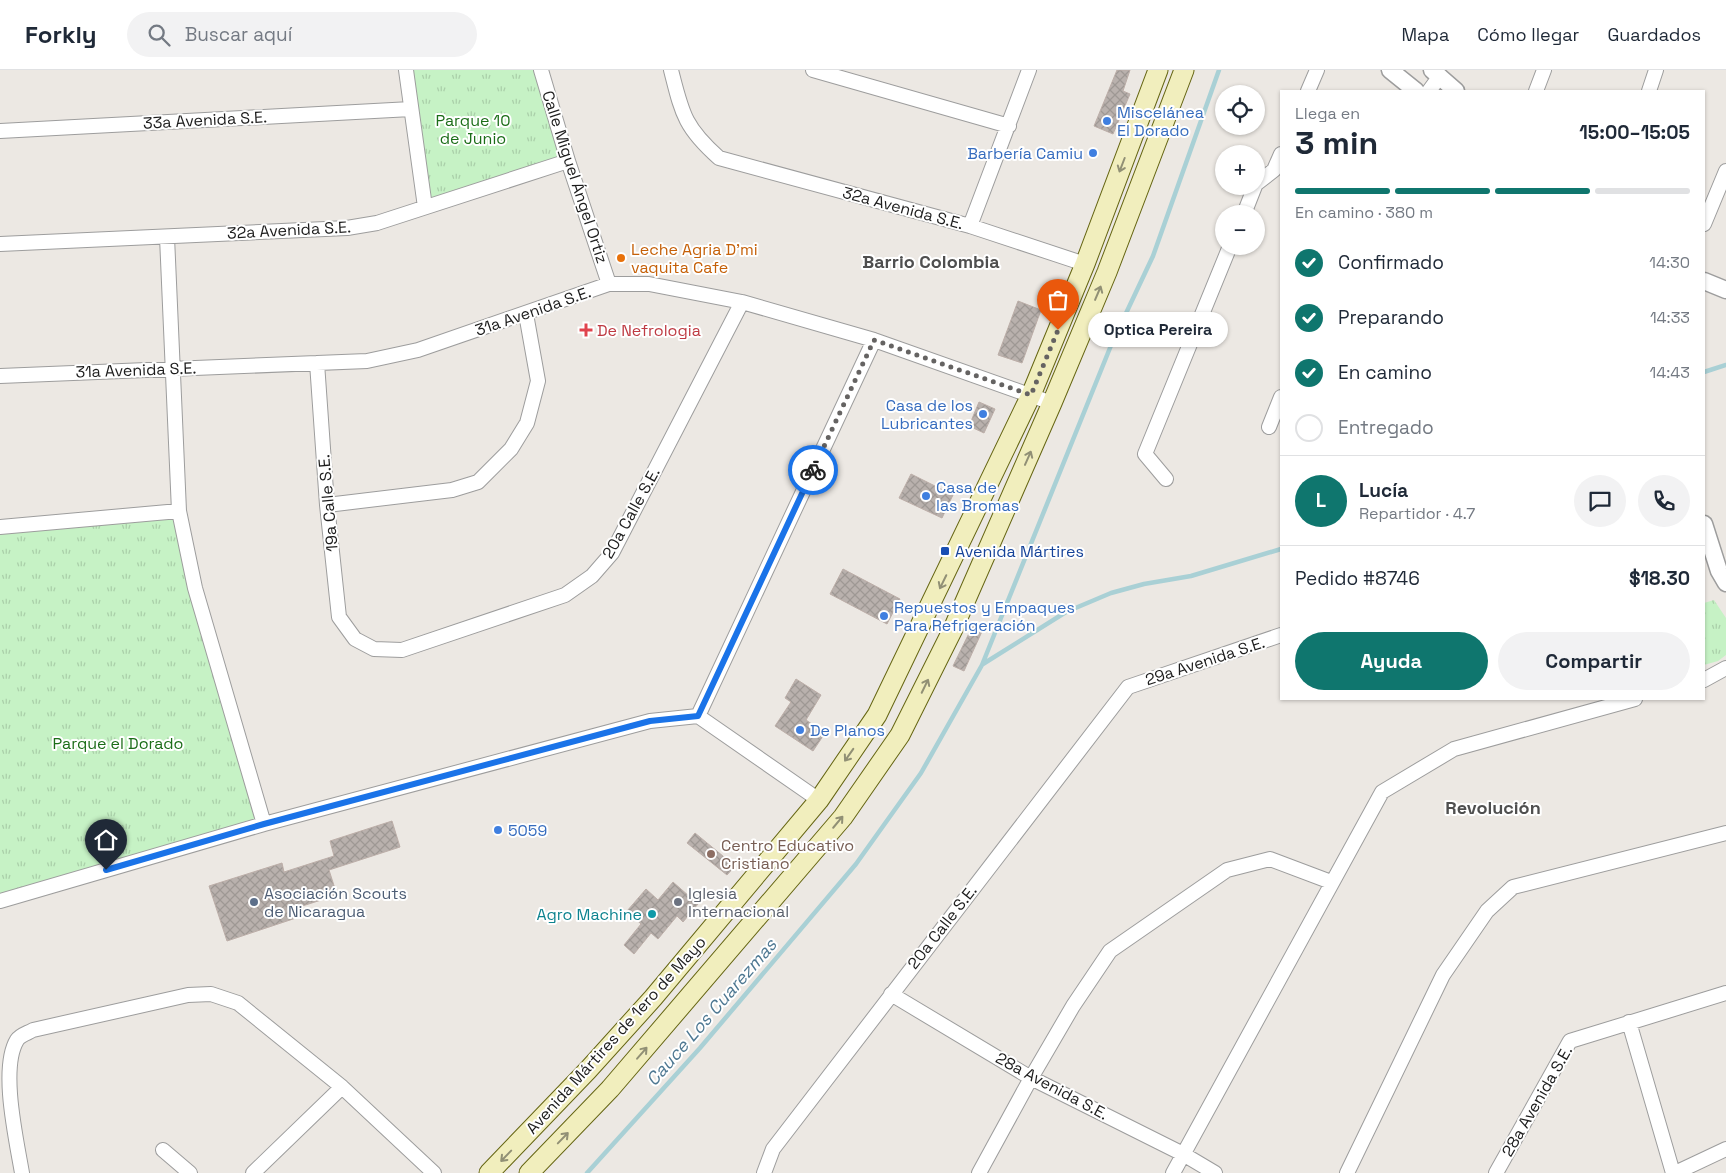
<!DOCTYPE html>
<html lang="es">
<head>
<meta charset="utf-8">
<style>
	:root { --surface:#fff; --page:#f2f2f3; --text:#1f2937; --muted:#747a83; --line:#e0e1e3; --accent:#0f766e }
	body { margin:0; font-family:"Space Grotesk",sans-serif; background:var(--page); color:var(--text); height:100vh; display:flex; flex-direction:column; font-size:19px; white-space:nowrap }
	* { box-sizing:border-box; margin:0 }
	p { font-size:16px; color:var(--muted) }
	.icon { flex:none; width:28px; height:28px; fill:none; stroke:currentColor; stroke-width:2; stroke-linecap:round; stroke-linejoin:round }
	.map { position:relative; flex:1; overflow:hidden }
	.details { position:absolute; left:1280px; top:20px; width:425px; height:610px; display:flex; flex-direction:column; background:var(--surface); border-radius:0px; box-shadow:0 1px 4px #0004 }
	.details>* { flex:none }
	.fabs { position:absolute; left:1215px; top:15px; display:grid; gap:10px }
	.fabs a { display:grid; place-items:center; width:50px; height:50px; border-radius:50%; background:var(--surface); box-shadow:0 1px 4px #0004; font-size:25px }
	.pin { position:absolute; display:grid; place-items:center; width:42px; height:42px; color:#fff; margin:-51px -21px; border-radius:50% 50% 50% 0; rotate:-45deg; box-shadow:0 0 5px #0007 }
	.pin .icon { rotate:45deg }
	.courier { position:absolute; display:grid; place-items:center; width:50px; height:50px; margin:-25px; border:4px solid #1a73e8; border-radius:50%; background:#fff; color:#222; box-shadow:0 1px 6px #0007 }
	.bubble { position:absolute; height:35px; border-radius:18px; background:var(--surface); box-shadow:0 1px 4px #0004; font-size:16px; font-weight:700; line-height:35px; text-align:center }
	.summary em { font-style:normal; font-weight:700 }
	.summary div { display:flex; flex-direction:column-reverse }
	.summary { display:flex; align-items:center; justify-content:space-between; height:85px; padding:0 15px }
	h1 { font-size:32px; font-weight:700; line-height:38px }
	.bar { display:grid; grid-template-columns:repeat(4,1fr); gap:8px 5px; align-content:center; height:60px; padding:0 15px }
	.bar i { height:6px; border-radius:4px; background:var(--line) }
	.bar .on { background:var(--accent) }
	.bar p { grid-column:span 4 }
	.line { display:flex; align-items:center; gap:12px; padding:0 15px; border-top:1px solid var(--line) }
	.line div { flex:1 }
	.round { display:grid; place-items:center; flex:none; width:52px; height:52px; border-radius:26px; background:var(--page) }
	ol { padding:0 15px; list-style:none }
	li { display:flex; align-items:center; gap:15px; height:55px }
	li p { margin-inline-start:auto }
	li .icon { padding:5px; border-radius:50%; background:var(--accent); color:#fff; stroke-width:4 }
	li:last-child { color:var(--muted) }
	li i { width:28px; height:28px; border:2px solid var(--line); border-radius:50% }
	.cta { display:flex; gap:10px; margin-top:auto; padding:10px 15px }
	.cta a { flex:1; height:58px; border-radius:30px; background:var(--accent); color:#fff; font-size:20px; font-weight:700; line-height:58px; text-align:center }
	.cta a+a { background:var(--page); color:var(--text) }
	header { display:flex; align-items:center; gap:30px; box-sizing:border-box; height:70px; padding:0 25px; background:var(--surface); border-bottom:1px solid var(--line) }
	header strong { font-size:24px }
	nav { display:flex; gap:28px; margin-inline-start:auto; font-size:18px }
	.search { width:350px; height:45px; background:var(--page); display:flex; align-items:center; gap:12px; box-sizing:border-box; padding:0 18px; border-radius:28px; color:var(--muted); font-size:19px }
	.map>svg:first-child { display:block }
	.park { fill:url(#park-tufts) }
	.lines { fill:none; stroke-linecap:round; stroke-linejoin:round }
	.stream { stroke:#a9d0d5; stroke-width:4.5 }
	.building { fill:url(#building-cross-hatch); stroke:#bcaea8 }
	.minor-casing { stroke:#9d9d9d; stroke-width:16 }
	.tertiary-casing { stroke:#9d9d9d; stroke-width:19 }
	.secondary-casing { stroke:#656512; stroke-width:21 }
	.minor { stroke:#fff; stroke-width:14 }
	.tertiary { stroke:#fff; stroke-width:16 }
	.secondary { stroke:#f1eebd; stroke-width:19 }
	.oneway { stroke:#919075 }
	.done { stroke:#656362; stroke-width:5; stroke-dasharray:0 9 }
	.route { stroke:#1a73e8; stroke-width:6 }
	.shop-dot { fill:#3f7fe0; stroke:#fff; stroke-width:2 }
	.food-dot { fill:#e8710a; stroke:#fff; stroke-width:2 }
	.health-dot { fill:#e0444e; stroke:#fff; stroke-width:2 }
	.transit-dot { fill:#1a4fb4; stroke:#fff; stroke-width:2 }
	.education-dot { fill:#8d6e63; stroke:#fff; stroke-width:2 }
	.service-dot { fill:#5c6f8a; stroke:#fff; stroke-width:2 }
	.worship-dot { fill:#6b7280; stroke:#fff; stroke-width:2 }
	.culture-dot { fill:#0f9aa8; stroke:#fff; stroke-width:2 }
	.labels { text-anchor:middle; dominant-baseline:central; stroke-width:4; stroke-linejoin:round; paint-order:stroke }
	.shop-label { font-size:16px; fill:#366cbe; stroke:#fff; text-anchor:start }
	.street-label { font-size:16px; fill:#1c1c1c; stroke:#fff }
	.park-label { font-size:16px; fill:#1b6d18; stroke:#fff }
	.food-label { font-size:16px; fill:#c56008; stroke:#fff; text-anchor:start }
	.health-label { font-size:16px; fill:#be3a42; stroke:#fff; text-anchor:start }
	.transit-label { font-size:16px; fill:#164399; stroke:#fff; text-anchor:start }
	.education-label { font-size:16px; fill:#785e54; stroke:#fff; text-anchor:start }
	.service-label { font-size:16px; fill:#4e5e75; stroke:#fff; text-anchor:start }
	.worship-label { font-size:16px; fill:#5b616d; stroke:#fff; text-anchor:start }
	.culture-label { font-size:16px; fill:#0d838f; stroke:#fff; text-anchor:end }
	.neighbourhood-label { font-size:18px; font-weight:bold; fill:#4f4f4f; stroke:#fff }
	.water-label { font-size:18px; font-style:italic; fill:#4e7892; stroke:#fff }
</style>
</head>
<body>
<header>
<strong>Forkly</strong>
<div class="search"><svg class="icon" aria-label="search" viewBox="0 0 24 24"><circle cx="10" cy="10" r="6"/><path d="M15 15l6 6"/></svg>Buscar aquí</div>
<nav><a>Mapa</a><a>Cómo llegar</a><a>Guardados</a></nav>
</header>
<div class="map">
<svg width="1726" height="1103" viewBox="0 0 1726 1103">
	<defs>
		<pattern id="park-tufts" width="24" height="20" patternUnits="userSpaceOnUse" patternTransform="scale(1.25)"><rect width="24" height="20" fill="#c6f2c5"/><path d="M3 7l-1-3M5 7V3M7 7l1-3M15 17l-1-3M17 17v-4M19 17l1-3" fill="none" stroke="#aacfa9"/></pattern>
		<pattern id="building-cross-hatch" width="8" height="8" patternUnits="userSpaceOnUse" patternTransform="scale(1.25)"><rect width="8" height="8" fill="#b9b1ad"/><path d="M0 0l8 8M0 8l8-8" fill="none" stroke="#9e9894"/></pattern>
	</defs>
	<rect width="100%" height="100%" fill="#ece8e3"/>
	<path class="park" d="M406,0h135l27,91 -143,46z
		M179,441l85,313 -264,77v-374z
		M1714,530l12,18v37l-8,6 -14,4v-62z"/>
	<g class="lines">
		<path class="stream" d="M1704,302l22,-7
			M983,594l83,-52 45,-19 33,-9 47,-8 90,-27
			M587,1103l113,-125 156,-184 65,-91 61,-108 130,-322 41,-87 66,-186"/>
	</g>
	<path class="building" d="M1117,0h13l-7,21 7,3 -17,40 -19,-8z
		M1018,231l23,9 -19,53 -24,-8z
		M979,332l16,7 -11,24 -15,-7z
		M911,404l42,21 -11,23 -43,-20z
		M843,499l57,30 -13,25 -57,-30z
		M974,553l10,4 -20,44 -11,-5z
		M796,609l25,16 -15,25 19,13 -12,18 -38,-25 16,-24 -6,-4z
		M392,751l8,26 -71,23 8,25 -41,13 3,9 -72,24 -18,-55 73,-23 2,9 50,-16 -4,-15z
		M695,763l40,33 -8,9 -40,-32z
		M673,812l25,22 -15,18 -6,-6 -19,23 -7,-6 -17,21 -10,-9 17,-21 -14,-13 19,-22 12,11z"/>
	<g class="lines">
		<defs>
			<path id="minor" d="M406,0l19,137
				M541,0l27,91 41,123
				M671,0c11,43 13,57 48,88l251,68 115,38
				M813,0l196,56
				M1308,21l9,-21
				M1429,21l11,-15
				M1536,21l8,-21
				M1649,21l7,-21
				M0,61l411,-22
				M1256,114l18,-14 7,-16
				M1244,144l11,-28
				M1704,154l22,-53
				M970,156l59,-156
				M167,167l12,274 16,77 69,236
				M0,174l347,-16 30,-5 191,-62
				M317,293l10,142 12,112 16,22 19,10 28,1 163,-55 27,-19 20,-23 130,-251
				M0,306l367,-15 51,-11 191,-66h40l93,18 132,38 178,63
				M1269,357l12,-30
				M1166,409l-21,-25 85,-208
				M327,435l125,-15 26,-8 33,-33 16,-26 11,-42 -12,-67
				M0,457l179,-16
				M1704,610l22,-12
				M698,646l176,-376
				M0,831l264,-77 386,-103 48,-5 121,84
				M891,924l140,84 152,76 32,19
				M1629,952l44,151
				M163,1080l27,23
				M22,1103c-6,-35 -22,-105 -5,-133 3,-5 11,-7 16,-10l155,-35 23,-1 27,9 104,84 92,86
				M253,1103l89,-86
				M764,1103l9,-24 355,-462 153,-52
				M979,1103l52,-95 42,-72 37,-55 117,-81 43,-11 61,23
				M1173,1103l209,-381 72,-43 181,-50
				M1347,1103l96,-198 44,-64 26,-24 213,-54
				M1496,1103l74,-132 156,-48
				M1675,1103l51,-24"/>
			<path id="tertiary" d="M1390,0l26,21
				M1432,0l24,21
				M1704,211l22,9
				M1704,454l15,47 7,12"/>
			<path id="secondary" d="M489,1103l99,-103 65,-72 166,-198 58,-85 154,-320 54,-131 73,-194
				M529,1103l81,-84 233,-272 57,-82 53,-106 99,-226 55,-131 77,-202"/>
		</defs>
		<use href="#minor" class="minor-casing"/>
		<use href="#tertiary" class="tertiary-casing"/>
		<use href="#secondary" class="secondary-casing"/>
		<use href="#minor" class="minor"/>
		<use href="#tertiary" class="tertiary"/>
		<use href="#secondary" class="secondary"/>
	</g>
	<defs><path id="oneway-shaft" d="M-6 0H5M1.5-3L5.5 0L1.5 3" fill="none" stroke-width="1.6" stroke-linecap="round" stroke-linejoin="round" transform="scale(1.25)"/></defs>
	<g class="oneway">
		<use href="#oneway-shaft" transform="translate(1122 95) rotate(111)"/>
		<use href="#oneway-shaft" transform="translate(1098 223) rotate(-67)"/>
		<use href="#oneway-shaft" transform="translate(1028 388) rotate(-66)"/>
		<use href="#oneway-shaft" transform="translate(943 512) rotate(116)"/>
		<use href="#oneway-shaft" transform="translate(925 616) rotate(-64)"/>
		<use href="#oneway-shaft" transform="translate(849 685) rotate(125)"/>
		<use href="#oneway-shaft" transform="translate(838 752) rotate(-50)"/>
		<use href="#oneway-shaft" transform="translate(642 983) rotate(-49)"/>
		<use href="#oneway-shaft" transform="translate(563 1068) rotate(-46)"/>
		<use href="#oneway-shaft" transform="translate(506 1086) rotate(134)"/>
	</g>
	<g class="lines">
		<path class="done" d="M813,400l61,-130 157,55 27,-65"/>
		<path class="route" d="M106,800l158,-46 386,-103 48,-5 115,-246"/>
	</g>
	<g class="shop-dot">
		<circle cx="1107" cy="51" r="5"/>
		<circle cx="1093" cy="83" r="5"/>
		<circle cx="983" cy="344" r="5"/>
		<circle cx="926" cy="426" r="5"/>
		<circle cx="884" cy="546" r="5"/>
		<circle cx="800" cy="660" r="5"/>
		<circle cx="498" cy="760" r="5"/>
	</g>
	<circle class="food-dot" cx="621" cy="188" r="5"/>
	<path class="health-dot" d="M583.5 252.5h5v5h5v5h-5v5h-5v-5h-5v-5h5z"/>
	<rect class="transit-dot" x="940" y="476" width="10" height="10" rx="2.5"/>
	<circle class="education-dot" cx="711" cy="784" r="5"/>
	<circle class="service-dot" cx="254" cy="832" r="5"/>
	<circle class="worship-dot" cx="678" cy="832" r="5"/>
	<circle class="culture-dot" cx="652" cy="844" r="5"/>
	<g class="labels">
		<g class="shop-label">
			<text x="1117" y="42">Miscelánea<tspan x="1117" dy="18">El Dorado</tspan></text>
			<text x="1083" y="83" text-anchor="end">Barbería Camiu</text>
			<text x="973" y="335" text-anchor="end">Casa de los<tspan x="973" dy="18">Lubricantes</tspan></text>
			<text x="936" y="417">Casa de<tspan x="936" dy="18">las Bromas</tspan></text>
			<text x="894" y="537">Repuestos y Empaques<tspan x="894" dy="18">Para Refrigeración</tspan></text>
			<text x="810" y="660">De Planos</text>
			<text x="508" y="760">5059</text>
		</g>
		<g class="street-label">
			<text transform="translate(205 50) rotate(-3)">33a Avenida S.E.</text>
			<text transform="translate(575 107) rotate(72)">Calle Miguel Ángel Ortiz</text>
			<text transform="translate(903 138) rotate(15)">32a Avenida S.E.</text>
			<text transform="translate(289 160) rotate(-3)">32a Avenida S.E.</text>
			<text transform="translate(533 241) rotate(-19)">31a Avenida S.E.</text>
			<text transform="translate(136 300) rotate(-2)">31a Avenida S.E.</text>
			<text transform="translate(328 433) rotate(-95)">19a Calle S.E.</text>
			<text transform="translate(631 443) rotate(-61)">20a Calle S.E.</text>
			<text transform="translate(1205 591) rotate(-18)">29a Avenida S.E.</text>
			<text transform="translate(942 857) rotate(-52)">20a Calle S.E.</text>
			<text transform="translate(616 965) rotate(-48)">Avenida Mártires de 1ero de Mayo</text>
			<text transform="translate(1052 1016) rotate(28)">28a Avenida S.E.</text>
			<text transform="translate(1537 1031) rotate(-60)">28a Avenida S.E.</text>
		</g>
		<g class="park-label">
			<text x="473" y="50">Parque 10<tspan x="473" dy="18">de Junio</tspan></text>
			<text x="118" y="673">Parque el Dorado</text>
		</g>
		<g class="food-label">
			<text x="631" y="179">Leche Agria D'mi<tspan x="631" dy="18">vaquita Cafe</tspan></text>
		</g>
		<g class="health-label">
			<text x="597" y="260">De Nefrologia</text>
		</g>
		<g class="transit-label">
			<text x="955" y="481">Avenida Mártires</text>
		</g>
		<g class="education-label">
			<text x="721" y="775">Centro Educativo<tspan x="721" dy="18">Cristiano</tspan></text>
		</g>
		<g class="service-label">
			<text x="264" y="823">Asociación Scouts<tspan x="264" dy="18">de Nicaragua</tspan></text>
		</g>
		<g class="worship-label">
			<text x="688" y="823">Iglesia<tspan x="688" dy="18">Internacional</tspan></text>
		</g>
		<g class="culture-label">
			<text x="642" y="844">Agro Machine</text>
		</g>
		<g class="neighbourhood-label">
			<text x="931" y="191">Barrio Colombia</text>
			<text x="1493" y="737">Revolución</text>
		</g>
		<g class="water-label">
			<text transform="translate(711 942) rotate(-49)">Cauce Los Cuarezmas</text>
		</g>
	</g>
</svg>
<div class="fabs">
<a><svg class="icon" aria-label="locate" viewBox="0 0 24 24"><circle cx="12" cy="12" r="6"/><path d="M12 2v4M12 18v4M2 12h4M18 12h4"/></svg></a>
<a>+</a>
<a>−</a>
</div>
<div class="pin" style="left:1058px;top:260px;background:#ea580c"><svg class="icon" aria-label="bag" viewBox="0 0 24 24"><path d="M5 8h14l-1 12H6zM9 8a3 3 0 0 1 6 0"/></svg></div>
<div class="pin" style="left:106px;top:800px;background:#1f2937"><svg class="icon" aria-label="home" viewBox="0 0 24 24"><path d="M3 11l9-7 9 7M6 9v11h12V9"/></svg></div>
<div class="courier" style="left:813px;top:400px"><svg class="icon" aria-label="bike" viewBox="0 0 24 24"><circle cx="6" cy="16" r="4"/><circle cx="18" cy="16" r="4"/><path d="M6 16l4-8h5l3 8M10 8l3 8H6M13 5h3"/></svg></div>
<div class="bubble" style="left:1088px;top:242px;width:140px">Optica Pereira</div>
<section class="details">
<div class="summary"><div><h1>3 min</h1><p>Llega en</p></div><em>15:00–15:05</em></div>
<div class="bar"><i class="on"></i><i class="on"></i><i class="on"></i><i></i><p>En camino · 380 m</p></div>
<ol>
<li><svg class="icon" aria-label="check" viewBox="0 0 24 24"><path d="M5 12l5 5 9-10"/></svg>Confirmado<p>14:30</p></li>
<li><svg class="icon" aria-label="check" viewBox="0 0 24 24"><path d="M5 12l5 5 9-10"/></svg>Preparando<p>14:33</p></li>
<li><svg class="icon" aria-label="check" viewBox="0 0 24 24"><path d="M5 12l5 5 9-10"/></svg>En camino<p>14:43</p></li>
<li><i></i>Entregado</li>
</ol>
<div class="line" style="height:90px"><b class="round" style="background:var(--accent);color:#fff">L</b><div><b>Lucía</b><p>Repartidor · 4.7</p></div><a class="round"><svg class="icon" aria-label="chat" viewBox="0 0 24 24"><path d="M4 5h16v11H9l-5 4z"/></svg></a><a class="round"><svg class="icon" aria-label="phone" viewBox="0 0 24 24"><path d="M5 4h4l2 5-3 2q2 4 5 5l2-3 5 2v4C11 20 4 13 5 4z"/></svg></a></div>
<div class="line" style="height:65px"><div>Pedido #8746</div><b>$18.30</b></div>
<div class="cta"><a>Ayuda</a><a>Compartir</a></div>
</section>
</div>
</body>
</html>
